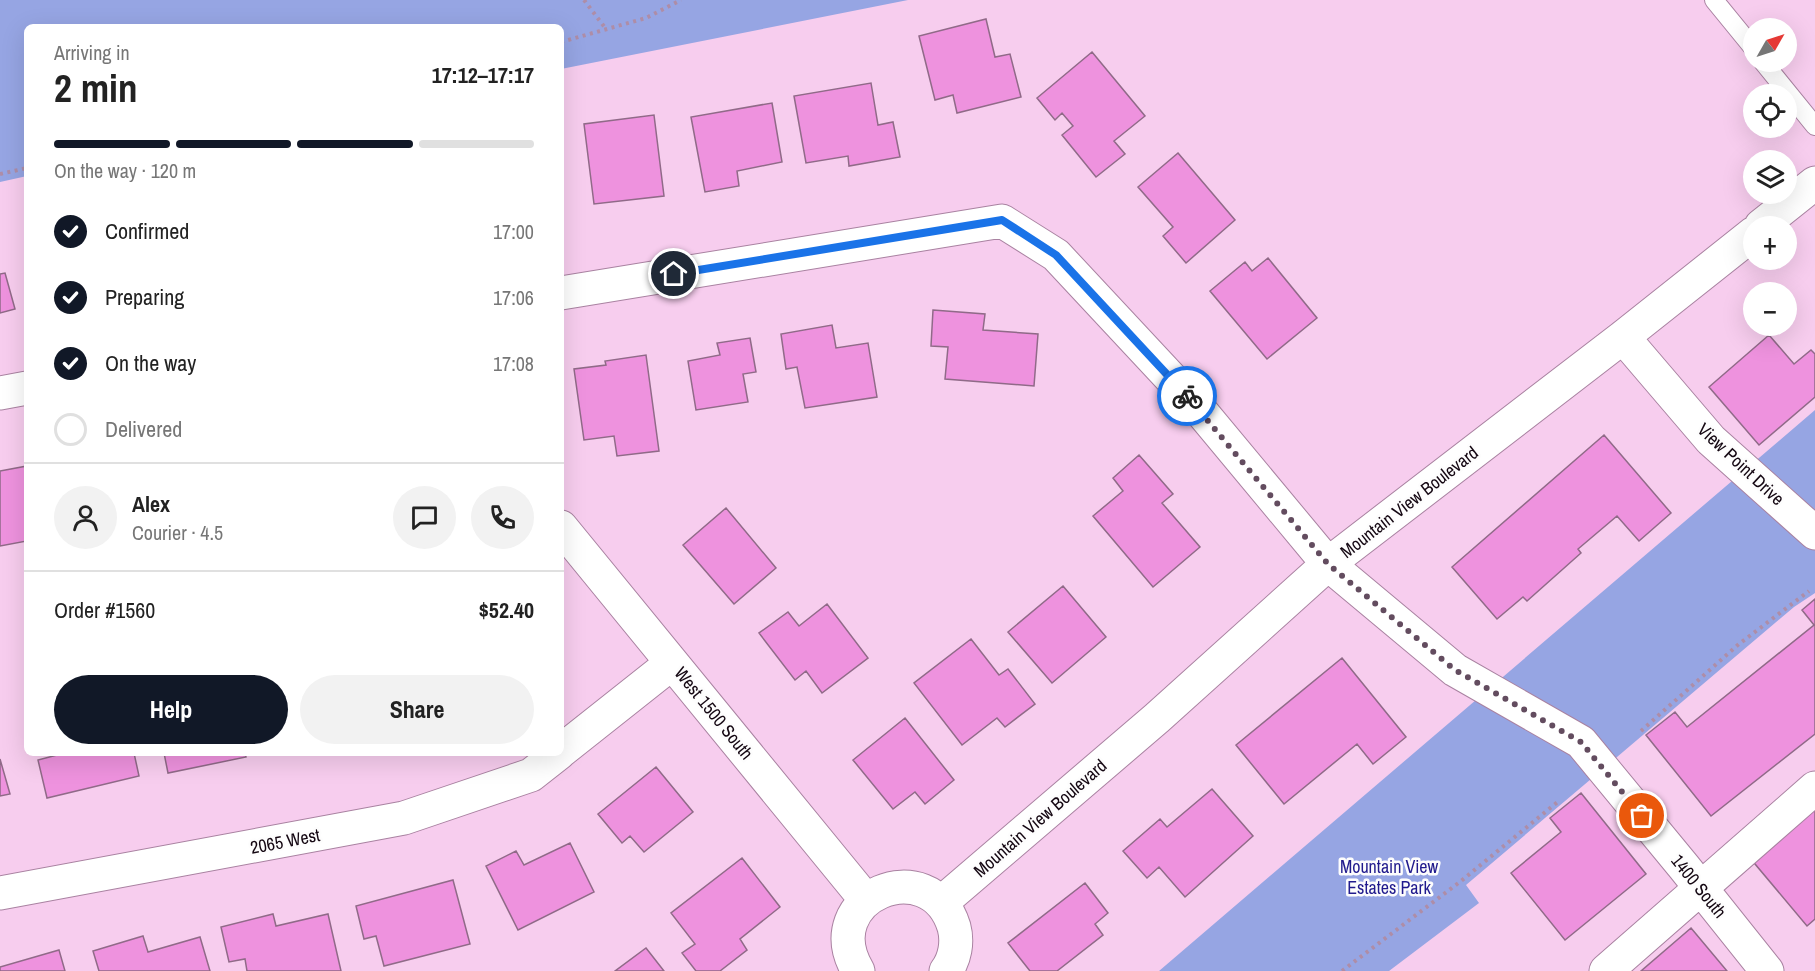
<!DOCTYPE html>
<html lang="en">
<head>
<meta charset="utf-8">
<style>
	:root { --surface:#fff; --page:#f2f2f2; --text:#222; --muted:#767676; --line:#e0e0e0; --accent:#111827 }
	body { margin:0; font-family:"Archivo Narrow",sans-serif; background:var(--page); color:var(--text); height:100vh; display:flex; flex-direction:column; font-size:22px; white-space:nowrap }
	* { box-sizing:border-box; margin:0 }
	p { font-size:20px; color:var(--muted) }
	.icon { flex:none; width:33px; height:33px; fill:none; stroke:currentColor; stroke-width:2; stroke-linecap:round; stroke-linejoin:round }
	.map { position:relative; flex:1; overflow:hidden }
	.panel { position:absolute; left:24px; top:24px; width:540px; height:732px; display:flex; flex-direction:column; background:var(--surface); border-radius:9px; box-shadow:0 6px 24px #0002 }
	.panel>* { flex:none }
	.needle { width:39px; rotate:51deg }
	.fabs { position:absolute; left:1743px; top:18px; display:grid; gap:12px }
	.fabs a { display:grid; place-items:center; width:54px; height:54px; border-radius:50%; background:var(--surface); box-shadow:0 6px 24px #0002; font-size:30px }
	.pin { position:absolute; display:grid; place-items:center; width:51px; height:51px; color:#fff; margin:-26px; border:3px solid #fff; border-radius:50%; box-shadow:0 2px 6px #0007 }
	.courier { position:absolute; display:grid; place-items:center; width:60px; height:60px; margin:-30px; border:4px solid #1a73e8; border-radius:50%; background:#fff; color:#222; box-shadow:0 2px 8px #0007 }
	.head em { font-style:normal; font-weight:700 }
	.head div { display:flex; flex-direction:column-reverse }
	.head { display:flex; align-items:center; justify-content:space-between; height:102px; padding:0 30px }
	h1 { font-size:39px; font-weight:700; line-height:45px }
	.bar { display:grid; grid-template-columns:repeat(4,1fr); gap:9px 6px; align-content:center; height:72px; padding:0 30px }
	.bar i { height:8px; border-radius:4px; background:var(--line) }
	.bar .current { background:var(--accent) }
	.bar p { grid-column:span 4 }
	.line { display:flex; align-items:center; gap:15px; padding:0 30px; border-top:2px solid var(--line) }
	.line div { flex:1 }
	.round { display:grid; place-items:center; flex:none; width:63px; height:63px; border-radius:32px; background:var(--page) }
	ol { padding:0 30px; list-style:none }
	li { display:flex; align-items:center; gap:18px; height:66px }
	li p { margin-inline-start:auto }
	li .icon { padding:6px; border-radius:50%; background:var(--accent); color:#fff; stroke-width:4 }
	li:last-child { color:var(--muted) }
	li i { width:33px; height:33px; border:3px solid var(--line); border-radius:50% }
	.primary-button { display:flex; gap:12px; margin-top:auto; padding:12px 30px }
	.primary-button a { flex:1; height:69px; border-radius:36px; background:var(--accent); color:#fff; font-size:24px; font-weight:700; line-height:69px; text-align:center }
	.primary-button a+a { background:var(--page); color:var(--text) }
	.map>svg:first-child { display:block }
	.green { fill:#96a5e3 }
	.building { fill:#ee92de; stroke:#906a88; stroke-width:1.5 }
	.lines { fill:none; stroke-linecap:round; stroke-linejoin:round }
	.lane-casing { stroke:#a982a1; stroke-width:20 }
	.street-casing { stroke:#a982a1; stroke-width:35 }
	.path { stroke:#ae8da7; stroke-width:4; stroke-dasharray:3 4.5; stroke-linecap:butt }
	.lane { stroke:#fff; stroke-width:18 }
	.street { stroke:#fff; stroke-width:33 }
	.done { stroke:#634c5f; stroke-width:6; stroke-dasharray:0 10.8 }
	.route { stroke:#1a73e8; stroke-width:8 }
	.labels { text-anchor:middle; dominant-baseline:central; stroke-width:5; stroke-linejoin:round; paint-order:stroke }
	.street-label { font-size:18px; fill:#140712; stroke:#fdfdfd }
	.park-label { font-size:18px; fill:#211b8d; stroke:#fdfdfd }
</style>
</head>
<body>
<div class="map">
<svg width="1815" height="971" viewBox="0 0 1815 971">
	<rect width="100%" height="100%" fill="#f7cdee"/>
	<path class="green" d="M0,0h908l-347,69v-42h-534v149l-27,6z
		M1815,410v183l-21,14 -328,278 13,18 -90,68h-230z"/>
	<path class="building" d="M986,19l9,38 15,-3 11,43 -64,16 -4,-18 -18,5 -16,-64z
		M1092,52l53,64 -31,25 11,13 -29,23 -34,-42 11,-9 -11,-13 -7,7 -18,-22z
		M871,83l7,42 15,-3 7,35 -51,9 -1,-10 -42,7 -12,-67z
		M772,103l10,59 -45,9 2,15 -34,6 -14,-75z
		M654,115l10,81 -70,8 -10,-80z
		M1178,153l57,67 -49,43 -23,-27 10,-9 -35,-40z
		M1268,258l49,60 -50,41 -57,-68 35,-29 7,9z
		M5,273l10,36 -15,4v-39z
		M933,310l52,4 -2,16 55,4 -4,52 -89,-7 3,-32 -17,-1z
		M832,325l4,23 32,-5 9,54 -72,11 -8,-41 -11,2 -5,-35z
		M1769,335l25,29 17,-14 4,4v43l-56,48 -50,-58z
		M750,338l6,34 -13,2 5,28 -52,8 -8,-49 32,-6 -3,-12z
		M646,355l13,96 -42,5 -3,-20 -30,4 -10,-71 32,-4 -1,-4z
		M1604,435l67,78 -32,28 -22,-25 -39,33 3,4 -54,48 -4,-4 -26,22 -45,-52z
		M1139,455l34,39 -11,9 38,44 -47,40 -60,-71 30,-25 -10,-13z
		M27,466v75l-27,5v-75z
		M726,508l50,60 -42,36 -51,-59z
		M1063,586l43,51 -54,46 -44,-51z
		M1815,599v135l-104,82 -65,-81 29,-23 12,15 127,-102 -12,-15z
		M827,604l41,54 -46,35 -16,-22 -11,9 -36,-47 29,-21 11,14z
		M971,639l28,36 9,-6 27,35 -30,23 -8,-9 -35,27 -48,-62z
		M1342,658l64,79 -33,27 -16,-20 -73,60 -48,-59z
		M905,718l49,62 -29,24 -10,-12 -22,17 -40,-49z
		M56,753h78l5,23 -92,22 -9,-38 19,-5z
		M164,753h81l1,4 -78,16z
		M0,759l10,35 -10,2z
		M656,767l37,45 -49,40 -14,-16 -8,7 -24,-29z
		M1212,789l41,47 -68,61 -26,-30 -12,11 -24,-27 37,-32 7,8z
		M1581,793l65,81 -81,66 -54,-67 50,-41 -11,-14z
		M1815,803v116l-8,7 -57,-68z
		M570,843l24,49 -76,38 -32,-64 30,-15 8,14z
		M742,858l38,49 -40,32 7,11 -27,21h-24l-14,-18 13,-9 -24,-31z
		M453,880l17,64 -86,22 -8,-30 -12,3 -8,-33z
		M1085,883l23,30 -13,11 8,11 -46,36h-27l-22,-28z
		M273,914l3,12 52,-12 13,57h-94l-2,-12 -16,3 -8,-35z
		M1691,928l36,43h-86z
		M143,936l5,16 52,-15 10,34h-111l-6,-20z
		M646,948l18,23h-49z
		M59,950l6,21h-65v-4z"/>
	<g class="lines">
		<defs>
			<path id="lane" d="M1714,0l40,49
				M1763,62l52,64"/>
			<path id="street" d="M1761,226l54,-43
				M561,293l441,-72 54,34 139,149 133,160 127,106 126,72 103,125 83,104
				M1623,337l88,103 104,93
				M0,393l27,-5
				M561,527l305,373
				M561,751l111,-88
				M0,893l404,-75 127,-43 28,-22
				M941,903l216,-185 171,-154 295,-227 131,-104
				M858,971c-44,-74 72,-122 96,-44 4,15 1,32 -8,44
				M1606,971l209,-183"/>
		</defs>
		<use href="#lane" class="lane-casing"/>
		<use href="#street" class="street-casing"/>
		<path class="path" d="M584,0l22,29
			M561,42l85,-24 35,-18
			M0,174l27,-6
			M1641,731l98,-87 70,-53
			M1342,971l119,-90 99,-81"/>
		<use href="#lane" class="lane"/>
		<use href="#street" class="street"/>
	</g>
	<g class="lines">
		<path class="done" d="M1187,396l141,168 127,106 126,72 61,74"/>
		<path class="route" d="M674,274l328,-54 54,35 131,141"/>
	</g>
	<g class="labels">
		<g class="street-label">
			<text transform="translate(1741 464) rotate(43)">View Point Drive</text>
			<text transform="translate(1409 502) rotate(-38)">Mountain View Boulevard</text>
			<text transform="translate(714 713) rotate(51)">West 1500 South</text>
			<text transform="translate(1040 818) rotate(-41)">Mountain View Boulevard</text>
			<text transform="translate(285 841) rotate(-11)">2065 West</text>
			<text transform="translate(1699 886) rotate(51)">1400 South</text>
		</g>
		<g class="park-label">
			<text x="1389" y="866">Mountain View<tspan x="1389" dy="21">Estates Park</tspan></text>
		</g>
	</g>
</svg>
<div class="fabs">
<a><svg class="needle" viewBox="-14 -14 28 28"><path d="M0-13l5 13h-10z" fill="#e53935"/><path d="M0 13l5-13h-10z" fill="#767676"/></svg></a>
<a><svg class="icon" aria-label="locate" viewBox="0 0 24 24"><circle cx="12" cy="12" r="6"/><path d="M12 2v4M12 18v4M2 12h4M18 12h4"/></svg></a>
<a><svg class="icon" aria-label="layers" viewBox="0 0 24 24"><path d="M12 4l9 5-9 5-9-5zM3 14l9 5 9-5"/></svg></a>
<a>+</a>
<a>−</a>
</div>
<div class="pin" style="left:1642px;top:816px;background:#ea580c"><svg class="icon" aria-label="bag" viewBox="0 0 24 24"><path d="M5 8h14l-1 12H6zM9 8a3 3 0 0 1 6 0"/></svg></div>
<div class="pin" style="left:674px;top:274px;background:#1f2937"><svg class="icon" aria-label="home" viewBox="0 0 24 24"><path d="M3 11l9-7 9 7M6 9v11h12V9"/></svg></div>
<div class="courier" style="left:1187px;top:396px"><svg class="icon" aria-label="bike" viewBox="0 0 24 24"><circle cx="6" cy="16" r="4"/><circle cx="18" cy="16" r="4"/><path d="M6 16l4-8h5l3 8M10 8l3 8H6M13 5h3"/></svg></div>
<section class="panel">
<div class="head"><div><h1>2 min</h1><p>Arriving in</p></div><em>17:12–17:17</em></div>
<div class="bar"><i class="current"></i><i class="current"></i><i class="current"></i><i></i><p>On the way · 120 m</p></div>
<ol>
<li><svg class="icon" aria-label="check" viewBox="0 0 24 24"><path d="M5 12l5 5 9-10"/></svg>Confirmed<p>17:00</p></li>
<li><svg class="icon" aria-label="check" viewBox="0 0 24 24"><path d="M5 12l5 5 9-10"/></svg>Preparing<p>17:06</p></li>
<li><svg class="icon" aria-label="check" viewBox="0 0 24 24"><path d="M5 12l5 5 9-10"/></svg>On the way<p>17:08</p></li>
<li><i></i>Delivered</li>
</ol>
<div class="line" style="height:108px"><a class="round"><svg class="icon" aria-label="person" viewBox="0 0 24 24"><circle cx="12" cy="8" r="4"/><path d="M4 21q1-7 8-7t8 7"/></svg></a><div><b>Alex</b><p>Courier · 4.5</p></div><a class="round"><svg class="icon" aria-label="chat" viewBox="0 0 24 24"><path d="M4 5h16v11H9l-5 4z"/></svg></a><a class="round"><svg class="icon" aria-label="phone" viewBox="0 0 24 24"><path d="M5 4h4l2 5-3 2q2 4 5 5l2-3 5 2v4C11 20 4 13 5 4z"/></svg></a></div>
<div class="line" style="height:78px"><div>Order #1560</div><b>$52.40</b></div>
<div class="primary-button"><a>Help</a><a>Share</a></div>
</section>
</div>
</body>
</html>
